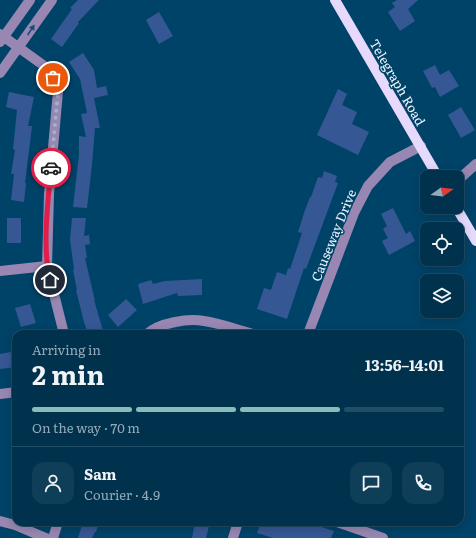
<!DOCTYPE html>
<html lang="en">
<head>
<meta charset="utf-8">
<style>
	:root { --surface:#00324e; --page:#0e3e58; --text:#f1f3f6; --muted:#95aab6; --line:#224d66; --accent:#8bbbb9 }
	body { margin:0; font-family:Literata,serif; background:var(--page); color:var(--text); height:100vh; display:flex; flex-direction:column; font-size:15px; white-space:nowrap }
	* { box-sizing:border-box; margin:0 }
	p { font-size:13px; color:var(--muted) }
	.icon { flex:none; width:22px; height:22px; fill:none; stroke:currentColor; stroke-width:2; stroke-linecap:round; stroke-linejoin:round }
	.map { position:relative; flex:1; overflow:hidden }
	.side { position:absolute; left:12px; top:330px; width:452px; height:196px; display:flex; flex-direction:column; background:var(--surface); border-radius:12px; box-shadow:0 2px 10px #0003,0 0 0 1px var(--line) }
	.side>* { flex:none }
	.needle { width:26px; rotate:76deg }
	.fabs { position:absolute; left:420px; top:170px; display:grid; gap:8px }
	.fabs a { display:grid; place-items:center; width:44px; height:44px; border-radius:8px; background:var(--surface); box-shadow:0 2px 10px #0003,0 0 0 1px var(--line); font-size:20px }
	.pin { position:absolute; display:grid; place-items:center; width:34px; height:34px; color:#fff; margin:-17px; border:2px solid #fff; border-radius:50%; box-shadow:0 1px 4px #0007 }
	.courier { position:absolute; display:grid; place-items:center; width:40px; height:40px; margin:-20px; border:3px solid #e11d48; border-radius:50%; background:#fff; color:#222; box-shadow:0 1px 5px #0007 }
	.summary em { font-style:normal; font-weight:700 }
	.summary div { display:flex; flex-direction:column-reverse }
	.summary { display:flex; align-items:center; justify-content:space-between; height:68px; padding:0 20px }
	h1 { font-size:26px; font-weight:700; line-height:30px }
	.bar { display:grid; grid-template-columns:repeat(4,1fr); gap:6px 4px; align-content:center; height:48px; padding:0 20px }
	.bar i { height:5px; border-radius:3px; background:var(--line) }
	.bar .selected { background:var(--accent) }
	.bar p { grid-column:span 4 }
	.line { display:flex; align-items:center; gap:10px; padding:0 20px; border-top:1px solid var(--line) }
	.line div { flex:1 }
	.round { display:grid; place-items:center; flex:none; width:42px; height:42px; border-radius:12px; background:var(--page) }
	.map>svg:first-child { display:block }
	.building { fill:#355794 }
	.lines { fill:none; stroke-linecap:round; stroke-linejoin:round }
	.minor { stroke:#9787b2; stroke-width:10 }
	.major { stroke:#e6d9fc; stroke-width:10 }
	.oneway { fill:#174d73 }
	.done { stroke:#9ab6c7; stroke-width:4; stroke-dasharray:0 7.2 }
	.route { stroke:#e11d48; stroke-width:5 }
	.labels { text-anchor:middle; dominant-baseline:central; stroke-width:3; stroke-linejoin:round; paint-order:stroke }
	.street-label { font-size:13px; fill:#edf4fa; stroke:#004368 }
</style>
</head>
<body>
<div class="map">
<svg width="476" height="538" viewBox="0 0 476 538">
	<rect width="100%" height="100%" fill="#004368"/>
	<path class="building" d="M78,0h21l-21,22 1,1 -17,24 -11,-8 21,-30 -2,-1z
		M397,0h21l-10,9 7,12 -15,10 -12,-19 7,-5 -3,-4z
		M159,12l14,24 -14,8 -13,-24z
		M83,53l11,17 3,18 9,-2 2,9 -14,3 6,30h-5l-3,37 -5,43 -14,-1 6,-52v-19l7,1 -5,-23 6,-1 -7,-34 -11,-17z
		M435,65l5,10 9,-5 10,16 -19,11 -5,-10 -3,1 -9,-17z
		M338,89l9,5 -5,11 15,7 -5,12 17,8 -11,23 -41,-20z
		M9,92l25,5 -6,29h4l-7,57h1l-2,19 -13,-2 3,-26h-3l4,-24 -2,-1 4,-39 -11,-3z
		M461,107l14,23 -14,8 -13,-23z
		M324,171l13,5 -2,6 3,1 -32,86 -2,-1 -17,51 -30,-10 7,-21 7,2 6,-18 9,3 2,-7 2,1 12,-36 -4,-1 6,-19 6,-16h1l7,-20 4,1z
		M393,208l13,26 4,-3 5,10 -26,14 -7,-14 6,-3 -5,-9 4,-3 -6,-12z
		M7,218h14v25h-14z
		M72,218h14l-2,18 5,-1 1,9 -5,1 2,13h-2l10,43 -1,-1 10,34h-16l-4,-12 -8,-32h1l-4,-20 1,-1 -4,-29z
		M202,279v16l-24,1 -1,-3 -34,11 -5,-20 13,-4 2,4 12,-3z
		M126,299l11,11 -19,17 -10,-12z
		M30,304l6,19 -15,4 -6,-19z
		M16,351v16l-16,2v-15z
		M83,522h16l-3,10h-1l-3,6h-14z
		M195,522h15l-4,16h-14z
		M261,522h51v2l22,7 -3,7h-58l-16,-5z"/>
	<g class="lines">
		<path class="minor" d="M0,34l43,31 10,13 5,13 -9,103 -2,72 17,68
			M0,42l30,-42
			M0,73l52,-73
			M457,181l19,-17
			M0,271l47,-5
			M147,334c12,-11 41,-16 57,-13 16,2 33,9 49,13
			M308,334l46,-121 14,-27 22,-24 31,-16
			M0,394l16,-2
			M0,521l15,4 31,13
			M337,522l46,16
			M53,538l5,-16
			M233,538l5,-16"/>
		<path class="major" d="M335,0l103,177
			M456,207l20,34"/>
	</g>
	<defs><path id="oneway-solid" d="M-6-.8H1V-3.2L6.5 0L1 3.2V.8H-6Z"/></defs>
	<use class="oneway" href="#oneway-solid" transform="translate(31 30) rotate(-56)"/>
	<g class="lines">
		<path class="done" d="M51,168l7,-76 -5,-14"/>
		<path class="route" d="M50,280c-8,-33 -2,-78 1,-112"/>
	</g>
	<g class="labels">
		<g class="street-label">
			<text transform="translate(398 82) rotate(60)">Telegraph Road</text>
			<text transform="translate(333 235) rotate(-68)">Causeway Drive</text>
		</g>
	</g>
</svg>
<div class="fabs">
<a><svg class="needle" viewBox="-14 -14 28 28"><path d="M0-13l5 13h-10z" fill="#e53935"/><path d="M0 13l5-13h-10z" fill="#95aab6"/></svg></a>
<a><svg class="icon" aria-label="locate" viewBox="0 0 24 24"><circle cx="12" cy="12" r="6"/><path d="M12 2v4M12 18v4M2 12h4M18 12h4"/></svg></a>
<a><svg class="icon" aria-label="layers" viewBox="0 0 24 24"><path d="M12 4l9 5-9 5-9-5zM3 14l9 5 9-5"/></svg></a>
</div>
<div class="pin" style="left:53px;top:78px;background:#ea580c"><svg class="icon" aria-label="bag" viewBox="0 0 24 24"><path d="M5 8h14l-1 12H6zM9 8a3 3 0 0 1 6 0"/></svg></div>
<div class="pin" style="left:50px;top:280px;background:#1f2937"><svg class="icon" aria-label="home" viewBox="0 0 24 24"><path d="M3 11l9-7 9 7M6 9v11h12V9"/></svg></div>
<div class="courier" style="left:51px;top:168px"><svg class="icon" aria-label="car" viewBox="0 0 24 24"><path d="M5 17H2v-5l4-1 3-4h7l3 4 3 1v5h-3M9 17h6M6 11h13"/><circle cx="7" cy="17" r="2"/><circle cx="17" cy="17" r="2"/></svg></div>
<section class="side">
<div class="summary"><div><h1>2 min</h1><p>Arriving in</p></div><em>13:56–14:01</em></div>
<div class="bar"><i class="selected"></i><i class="selected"></i><i class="selected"></i><i></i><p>On the way · 70 m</p></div>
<div class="line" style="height:72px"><a class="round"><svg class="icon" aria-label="person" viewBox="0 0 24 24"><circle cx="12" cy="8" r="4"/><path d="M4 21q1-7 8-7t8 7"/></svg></a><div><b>Sam</b><p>Courier · 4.9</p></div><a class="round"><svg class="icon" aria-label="chat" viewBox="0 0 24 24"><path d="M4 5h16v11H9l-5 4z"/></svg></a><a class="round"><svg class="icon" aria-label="phone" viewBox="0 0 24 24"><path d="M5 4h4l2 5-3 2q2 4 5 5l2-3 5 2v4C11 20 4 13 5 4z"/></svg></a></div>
</section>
</div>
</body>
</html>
